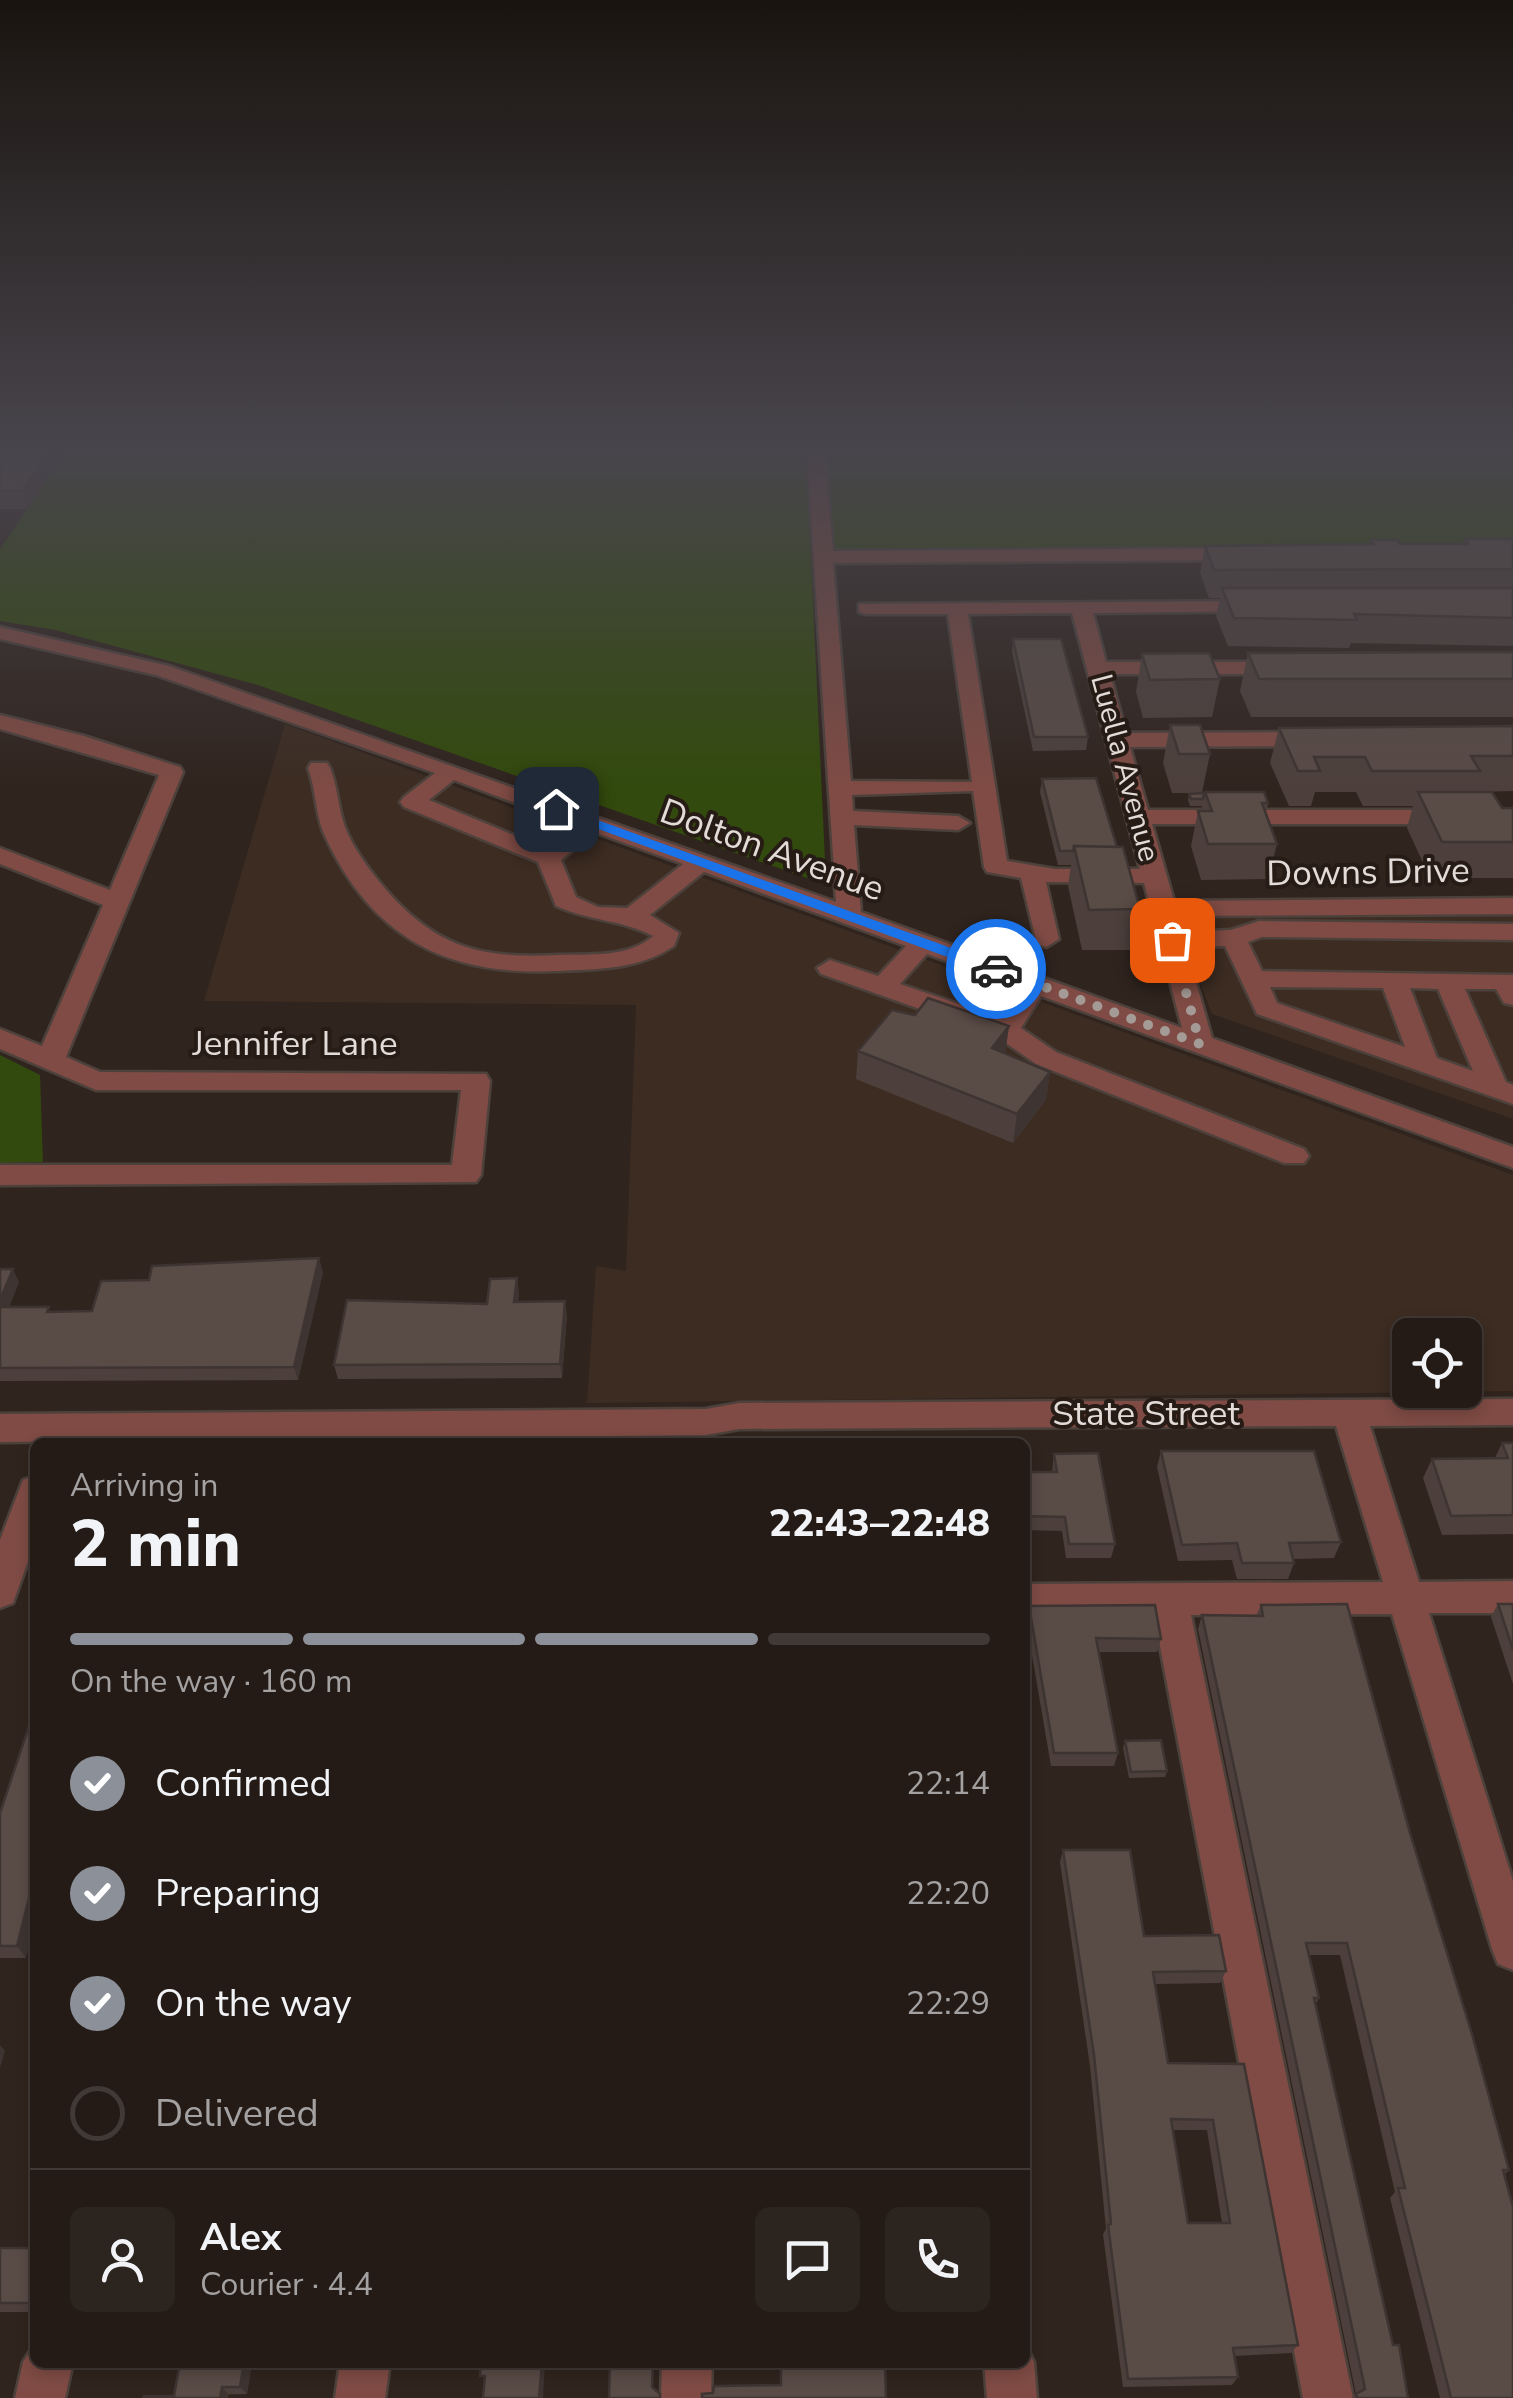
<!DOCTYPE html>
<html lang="en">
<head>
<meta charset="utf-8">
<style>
	:root { --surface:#241b16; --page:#2c241f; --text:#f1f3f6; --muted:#a3a1a1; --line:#413935; --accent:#8c9099 }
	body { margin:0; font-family:"Nunito Sans",sans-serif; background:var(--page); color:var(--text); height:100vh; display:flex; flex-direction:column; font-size:38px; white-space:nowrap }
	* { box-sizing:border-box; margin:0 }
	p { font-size:32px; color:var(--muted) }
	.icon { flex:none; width:55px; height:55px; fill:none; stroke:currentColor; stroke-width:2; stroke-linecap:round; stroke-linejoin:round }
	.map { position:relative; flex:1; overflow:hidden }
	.side { position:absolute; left:30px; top:1438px; width:1000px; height:930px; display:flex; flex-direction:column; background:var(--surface); border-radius:15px; box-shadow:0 5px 15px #0003,0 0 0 2px var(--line) }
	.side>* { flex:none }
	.tools { position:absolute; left:1392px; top:1318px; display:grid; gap:20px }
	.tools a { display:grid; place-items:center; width:90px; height:90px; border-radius:15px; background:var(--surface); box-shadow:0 5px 15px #0003,0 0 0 2px var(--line); font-size:50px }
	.pin { position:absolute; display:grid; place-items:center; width:85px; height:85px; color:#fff; margin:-42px; border-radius:20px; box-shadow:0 5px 15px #0006 }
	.courier { position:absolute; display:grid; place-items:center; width:100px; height:100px; margin:-50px; border:8px solid #1a73e8; border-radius:50%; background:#fff; color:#222; box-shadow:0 2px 12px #0007 }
	.summary em { font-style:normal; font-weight:800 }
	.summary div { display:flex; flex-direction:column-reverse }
	.summary { display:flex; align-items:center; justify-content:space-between; height:170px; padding:0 40px }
	h1 { font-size:65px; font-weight:800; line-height:75px }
	.bar { display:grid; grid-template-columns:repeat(4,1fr); gap:15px 10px; align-content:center; height:120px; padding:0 40px }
	.bar i { height:12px; border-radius:8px; background:var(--line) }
	.bar .active { background:var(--accent) }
	.bar p { grid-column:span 4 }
	.line { display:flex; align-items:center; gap:25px; padding:0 40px; border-top:2px solid var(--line) }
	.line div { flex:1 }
	.round { display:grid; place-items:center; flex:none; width:105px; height:105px; border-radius:15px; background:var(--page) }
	ol { padding:0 40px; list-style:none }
	li { display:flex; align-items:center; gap:30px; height:110px }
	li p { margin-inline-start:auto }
	li .icon { padding:10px; border-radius:50%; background:var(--accent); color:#fff; stroke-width:4 }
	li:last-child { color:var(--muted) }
	li i { width:55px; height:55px; border:5px solid var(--line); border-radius:50% }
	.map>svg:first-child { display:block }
	.built { fill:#3c2c22; fill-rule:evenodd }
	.green { fill:#324a0d }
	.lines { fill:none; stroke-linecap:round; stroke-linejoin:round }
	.minor-casing { stroke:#4d413c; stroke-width:5 }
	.minor { fill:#7f4b44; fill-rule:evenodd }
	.wall { fill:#4d403c; fill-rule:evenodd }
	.shaded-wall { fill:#3e3431 }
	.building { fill:#594b46; stroke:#3e3431; stroke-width:2.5; fill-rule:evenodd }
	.route { fill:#1a73e8 }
	.done { stroke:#a49b96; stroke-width:10; stroke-dasharray:0 18 }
	.labels { text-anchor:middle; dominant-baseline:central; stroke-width:8; stroke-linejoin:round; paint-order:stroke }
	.far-street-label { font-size:30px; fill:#e3dbd7; stroke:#261b15 }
	.street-label { font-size:35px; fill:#e3dbd7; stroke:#261b15 }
</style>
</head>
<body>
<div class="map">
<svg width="1513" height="2398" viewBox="0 0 1513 2398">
	<rect width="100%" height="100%" fill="#30241e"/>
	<path class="built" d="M285,724l1228,451v216l-926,12 9,-137 30,5 10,-266 -432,-4zM1410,1335h55v55h-55z
		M1513,911v208l-301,-105 -39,-100z"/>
	<path class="green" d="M65,453h741l19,407 -18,18 -549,-193 -203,-55 -55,-9v-72z
		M822,453h691v93l-682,4z
		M0,1055l40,20 3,87 -43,1z"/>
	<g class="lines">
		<defs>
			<path id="minor" d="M807,453h18l8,98 407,-3 10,6 -10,6 -407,3 18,218 121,1 -24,-168h-82l-7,-2v-8l401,-3 7,2v8l-174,2 13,49h179l11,6 -11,6h-175l16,59 189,-1 11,7 -11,7 -185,1 18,63h365v14h-361l22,77 339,-3v16l-335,2 4,16 49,-2 28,-9 254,3v16l-251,-3 -14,5 14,29 251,4v30l-9,-2 -8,-14h-31l41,93 7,3v19l-256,-90 -32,-68 -39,1 26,91 301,109v21l-472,-172 -20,32 35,24 248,97 5,7 -5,7h-20l-248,-99 -40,-28 -175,-62 -4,-6 13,-8 48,16 28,-30 -202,-74 -54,43 29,18 -5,13c-35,24 -77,23 -118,25 -109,5 -185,-33 -232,-137 -9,-21 -8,-45 -16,-66l3,-5h16l3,5c8,19 8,40 15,59 8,21 23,41 37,58 52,62 97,74 176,70 30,-1 71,3 95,-19 -33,-17 -61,-14 -97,-30l-18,-44 -134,-55 -4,-5 4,-5 31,-24 -279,-98 -156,-36v-12l169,39 667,236zM1072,613l68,256h-85l-48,-8 -39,-247zM454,780l120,45 -29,23 -116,-48zM973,791l11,76 3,5 34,6 16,66 9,3 13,-8 -13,-57 98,1 38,145 -321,-116 -7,-87 104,5 12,-7 -12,-7 -105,-5 -1,-16zM594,832l89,32 -56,44 -29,-1 -22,-10 -15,-37zM927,954l93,34 -20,30 -100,-34zM1270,987l113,1 22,59 -128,-44zM1410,988l28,1 35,82 -36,-13z
				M0,715l84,21 96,31 3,5 -117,285 34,15 386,2 4,7 -9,94 -5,7 -476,3v-20h452l9,-75h-365l-96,-41v-20l42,17 61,-141 -103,-41v-16l110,42 49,-115 -159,-46z
				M1513,1399v26l-143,1 49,156 94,-1v32h-84l84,268v89l-15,-6 -6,-15 -100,-335 -201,1 162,783h-50l-149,-783 -129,1v-32l358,-2 -47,-156 -597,3 -33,6 -706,7v-28l706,-5 33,-6z
				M35,1476v66l-22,61 -13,5v-68l23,-60z
				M35,2343v19h38l-8,36h-50l8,-36z
				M1025,2344l9,18 3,36h-50l-3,-36h41z
				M340,2362h50l-5,36h-50z
				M662,2362h50l-1,36h-50z"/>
		</defs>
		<use href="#minor" class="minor-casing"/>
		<use href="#minor" class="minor"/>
	</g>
	<path class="wall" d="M0,454l53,18 -26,37h-27z
		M1465,539h48v107l-162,-3 -2,5 -121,-2 -12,-30 4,-18h-11l-9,-25 5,-27 165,-2 1,-4 29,4h64z
		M1013,639l75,98 -2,13 -53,1 -21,-99z
		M1513,652v65h-262l-11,-26 8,-38z
		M1142,654l78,25 -8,38 -69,1 -7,-26z
		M1170,725l40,29 -8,39h-30l-9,-30z
		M1513,726v65l-40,1 29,16h11v70h-83l-23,-50 6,-22h-50l-7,-14h-41l-4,14h-22l-19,-43 9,-35z
		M1042,779l75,68 23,62 -7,41h-51l-14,-64 3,-21h-13l-18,-73z
		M1204,793l64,10 -2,10 11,31 -9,35 -67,1 -10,-34 7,-35h3l1,-5h-12l-2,-6 1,-6z
		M915,1015l94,11 -4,27 45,19 -4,28 -33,43 -157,-64 2,-28z
		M0,1269l19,13 -10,25 42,5 41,-1 231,-39 -25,108 -298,1z
		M519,1293l-1,9 49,13 -5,63 -224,1 -4,-14z
		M1502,1443h11v91l-71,1 -19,-57 9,-19 63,-1z
		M1161,1451l180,91 -7,16 -41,1 1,4 -6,16h-51l-5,-19 -54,1 -21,-94z
		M1054,1454l61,90 -4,14h-45l-4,-27 -37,-1v-58h27z
		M1498,1604h15v80l-22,-67z
		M1261,1605l149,228 99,337 -5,5 9,223h-73l-50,-200 5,-6 -55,-237h-31l10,43 -4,7 78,340 15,53h-56l4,-4 -158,-765 4,-14 54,1z
		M1029,1606l132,33 -4,13h-58l19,101 -4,13h-63l-25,-146z
		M1125,1741l42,30 -2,6 -36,1 -6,-30z
		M0,1813l26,145h-26z
		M1063,1850l81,86 82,35 -6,12 -65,1 13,79 76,1 54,281 -7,8 -56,3 3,21 -6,8 -109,2 -20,-153 3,-5 -16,-163 -30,-204zM1173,2130h34l15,93h-34z
		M0,2248h35v64h-35z
		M252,2362l-5,32 -73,2z"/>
	<path class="shaded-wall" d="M48,454l5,18 -26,37 -5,-18z
		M1009,1026l-4,28 -13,-6z
		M1050,1072l-4,28 -33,43 4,-29z
		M319,1258l4,14 -25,108 -4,-13z
		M13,1269l6,13 -16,39 -3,-7v-14z
		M517,1278l2,15 -3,23 -2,-14z
		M565,1301l2,14 -5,63 -2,-14z
		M35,1874v46l-9,38 -9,-12z
		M0,2045l5,6 -5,17z
		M35,2283v24l-5,-4z
		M244,2362h8l-5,32 -7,-7z
		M542,2362h3l-2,36h-4z
		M222,2387l7,8 -1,3h-8z"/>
	<path class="building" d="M0,454h48l-26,37h-22z
		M1465,539h48v30l-299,1 -9,-24 169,-2 -3,-4h26l3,4h68z
		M1222,588h291v30l-159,-4 3,6 -123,-2z
		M1013,639h48l27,98h-54z
		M1513,652v27h-254l-11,-26z
		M1209,653l11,26 -70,1 -8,-26z
		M1170,725h30l10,29h-31z
		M1513,726v30h-42l9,15h-108l-7,-14h-51l6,14h-22l-19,-43z
		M1096,778l21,69 -43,-1 -1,5h-13l-18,-72z
		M1205,792h59l4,11h-6l15,41h-69l-10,-33h14z
		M1418,792h74l10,16h11v34h-71z
		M1204,793l-1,6h-12l-2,-5z
		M1074,846l49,1 17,62 -51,1z
		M928,998l81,28 -17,22 58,24 -33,42 -159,-63 34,-41 23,5z
		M319,1258l-25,109 -294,1v-61h49l-2,5 45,-1 9,-30 48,-1 3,-14z
		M0,1269h13l-13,31z
		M517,1278l-3,24 51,-1 -5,63 -226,1 13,-65 140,4 3,-25z
		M1502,1443h11v72l-62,1 -19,-57 76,-1z
		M1161,1451h153l27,91 -52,1 5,20h-52l-5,-20 -55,2z
		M1098,1453l17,91h-46l-4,-27 -40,-1v-44h32l-3,-18z
		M1347,1604l63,229 62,201 37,136h-6l10,37v191h-62l-53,-210h7l-58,-245h-41l13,55h-5l79,347h6l9,53h-51l-1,-4 9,-5 -163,-774 61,1 -2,-11z
		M1498,1604h15v46z
		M1155,1605l6,34 -65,-1 22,115h-64l-25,-147z
		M35,1708v166l-18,72h-17v-133z
		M1161,1740l6,31 -36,1 -6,-31z
		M1063,1850h67l14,86 75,-1 7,36 -73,1 15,91 76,1 54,281 -65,3 5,29 -110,2 -20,-154 3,-1 -17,-169zM1171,2119l42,1 17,103h-42z
		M0,2248h35v35l-5,20h-30z
		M180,2362h64l-4,25h-18l-2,11h-77l1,-2h30z
		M481,2362h61l-3,36h-56l2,-22h-5z
		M610,2362h43l-1,25 8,7v4h-51z
		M781,2366h104l1,32h-184v-4l11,-1 1,-7 67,-1z"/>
	<linearGradient id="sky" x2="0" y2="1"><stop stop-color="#1a1410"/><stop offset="0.57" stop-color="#48454c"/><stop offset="1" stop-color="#48454c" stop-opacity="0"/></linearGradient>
	<rect width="1513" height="789" fill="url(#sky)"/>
	<path class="route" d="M556,805l445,161 2,3 -12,4 -439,-161 -2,-3z"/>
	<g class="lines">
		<path class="done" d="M996,969l204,75 -28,-104"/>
	</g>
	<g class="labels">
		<g class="far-street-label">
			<text transform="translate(1125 768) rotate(75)">Luella Avenue</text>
		</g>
		<g class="street-label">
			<text transform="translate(772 850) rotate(20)">Dolton Avenue</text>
			<text transform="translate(1368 872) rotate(-1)">Downs Drive</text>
			<text x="295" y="1043">Jennifer Lane</text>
			<text x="1146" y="1413">State Street</text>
		</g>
	</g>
</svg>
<div class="tools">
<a><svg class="icon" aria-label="locate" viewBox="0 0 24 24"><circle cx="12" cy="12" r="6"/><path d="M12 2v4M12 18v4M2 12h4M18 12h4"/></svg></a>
</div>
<div class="pin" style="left:1172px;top:940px;background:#ea580c"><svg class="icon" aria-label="bag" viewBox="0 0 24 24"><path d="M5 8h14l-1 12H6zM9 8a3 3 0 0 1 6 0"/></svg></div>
<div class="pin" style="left:556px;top:809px;background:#1f2937"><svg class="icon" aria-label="home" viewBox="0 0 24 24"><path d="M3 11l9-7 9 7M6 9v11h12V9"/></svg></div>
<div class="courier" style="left:996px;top:969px"><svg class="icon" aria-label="car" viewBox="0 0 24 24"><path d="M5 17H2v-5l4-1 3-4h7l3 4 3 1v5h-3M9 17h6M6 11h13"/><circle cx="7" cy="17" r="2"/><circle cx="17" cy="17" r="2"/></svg></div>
<section class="side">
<div class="summary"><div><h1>2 min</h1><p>Arriving in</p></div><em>22:43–22:48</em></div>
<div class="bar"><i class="active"></i><i class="active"></i><i class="active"></i><i></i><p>On the way · 160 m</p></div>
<ol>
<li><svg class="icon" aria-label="check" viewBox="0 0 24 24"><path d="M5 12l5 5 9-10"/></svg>Confirmed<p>22:14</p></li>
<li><svg class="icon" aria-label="check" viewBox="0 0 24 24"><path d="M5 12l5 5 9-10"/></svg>Preparing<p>22:20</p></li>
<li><svg class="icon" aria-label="check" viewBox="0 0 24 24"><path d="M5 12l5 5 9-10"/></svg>On the way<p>22:29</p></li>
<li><i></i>Delivered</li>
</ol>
<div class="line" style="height:180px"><a class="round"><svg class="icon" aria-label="person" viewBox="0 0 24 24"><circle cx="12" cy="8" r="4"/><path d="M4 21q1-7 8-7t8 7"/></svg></a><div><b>Alex</b><p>Courier · 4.4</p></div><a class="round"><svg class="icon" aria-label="chat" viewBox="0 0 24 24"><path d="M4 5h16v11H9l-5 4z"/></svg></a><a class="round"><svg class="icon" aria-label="phone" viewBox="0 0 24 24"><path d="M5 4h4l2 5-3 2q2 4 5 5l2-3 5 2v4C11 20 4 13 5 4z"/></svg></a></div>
</section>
</div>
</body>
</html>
